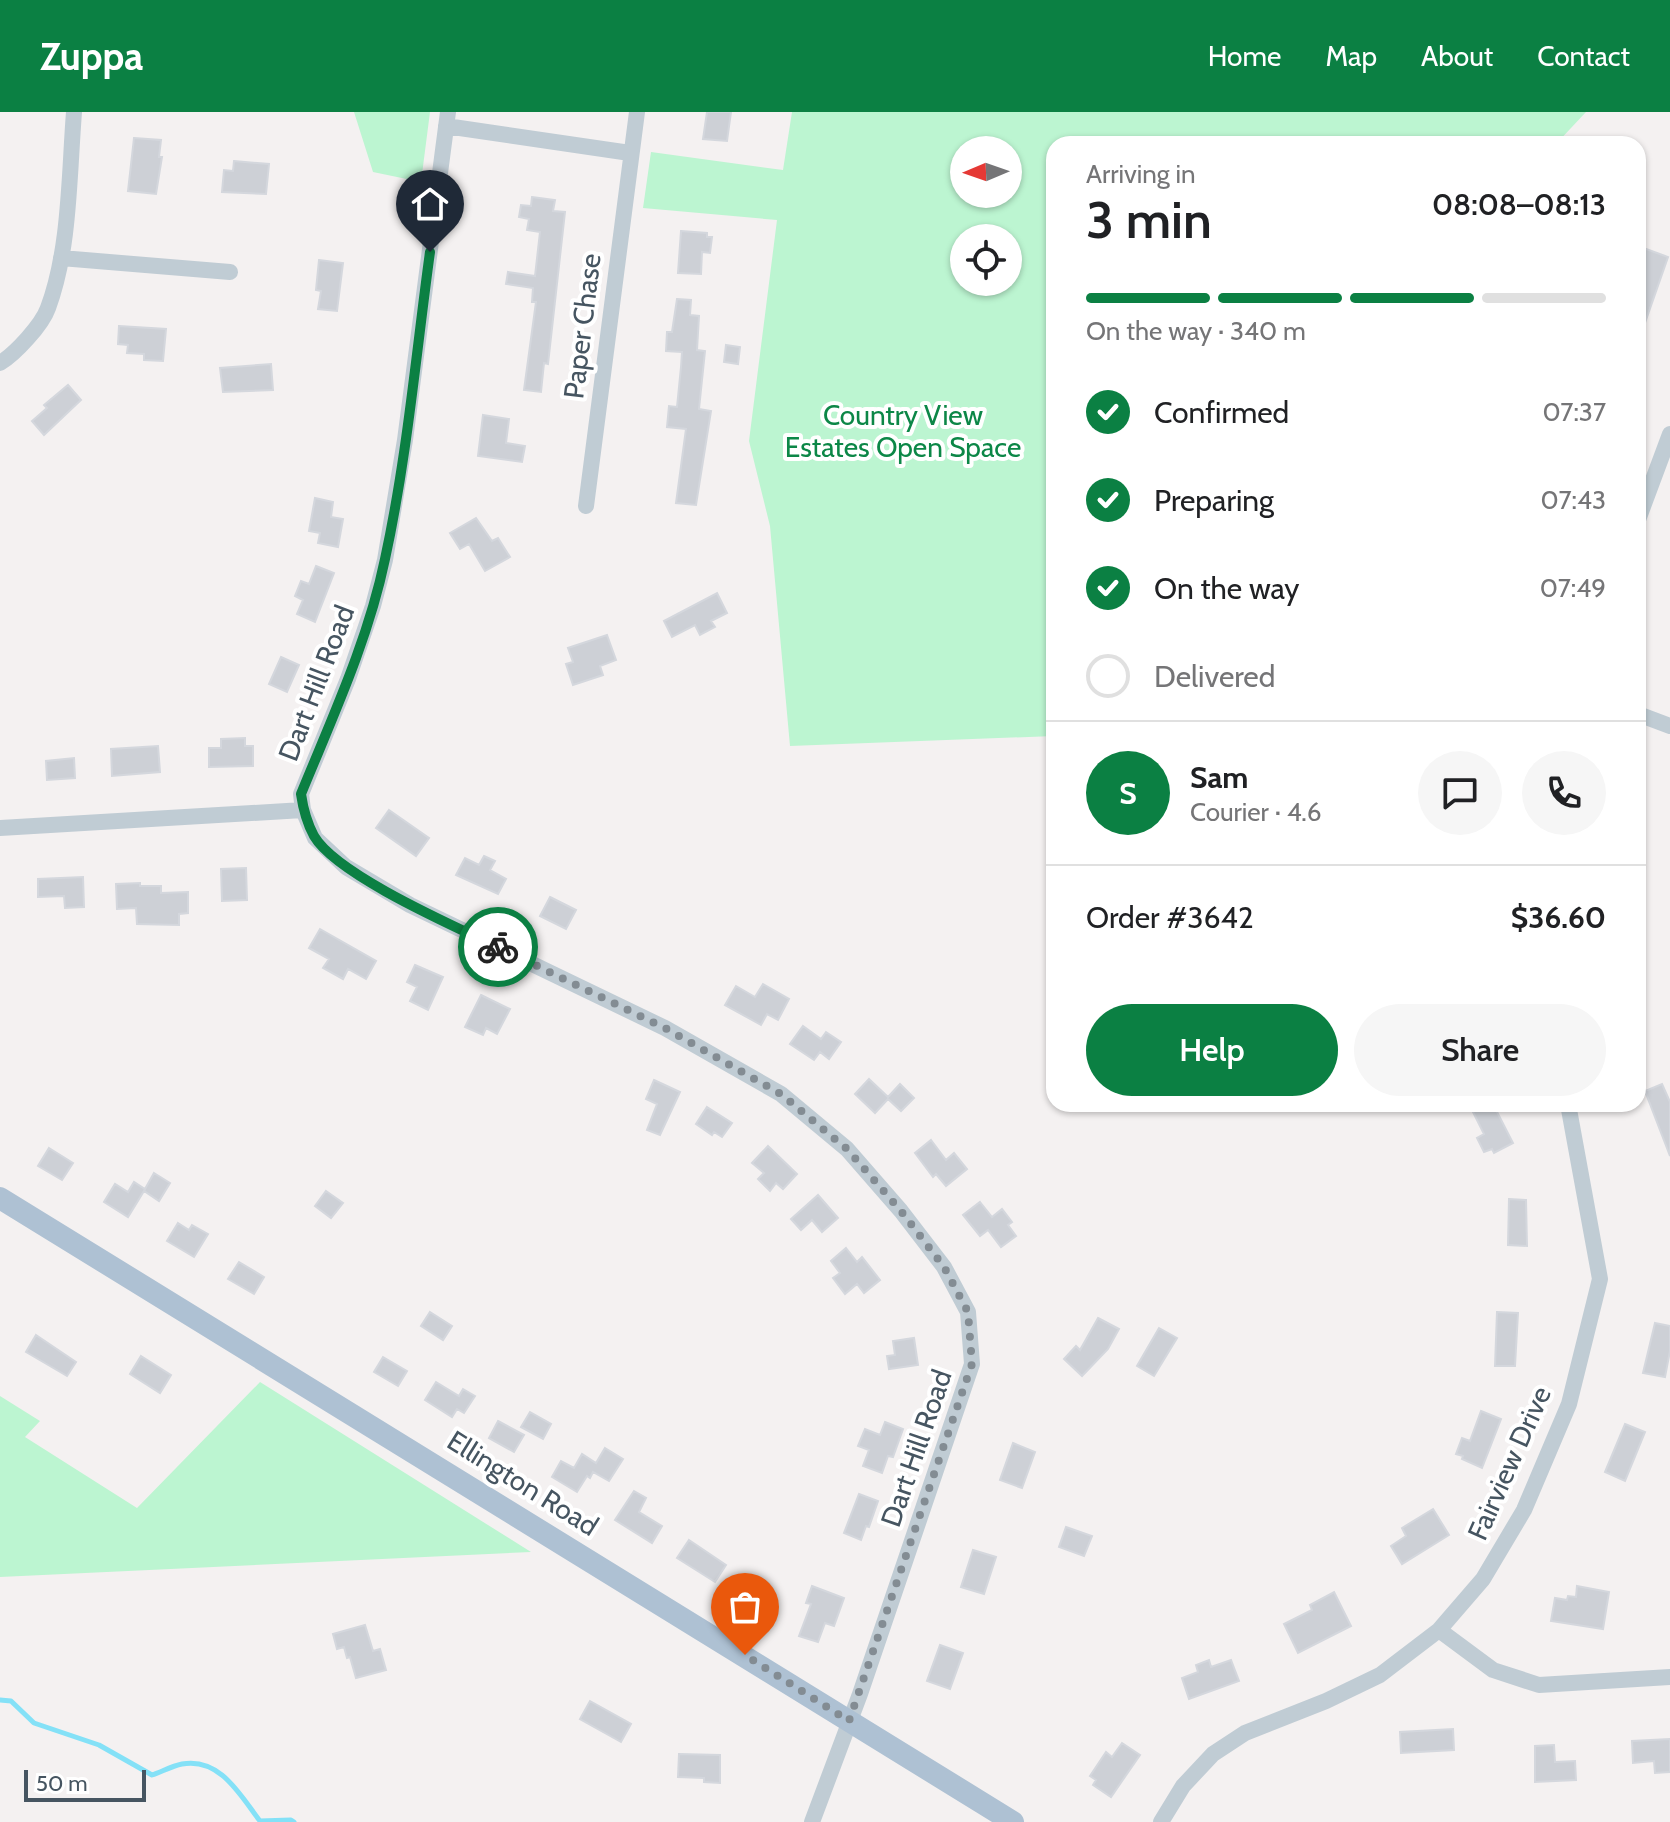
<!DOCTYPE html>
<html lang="en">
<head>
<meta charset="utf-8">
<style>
	:root { --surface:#fff; --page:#f6f6f6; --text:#202124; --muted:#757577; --line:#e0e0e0; --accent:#0b8043 }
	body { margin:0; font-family:Cabin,sans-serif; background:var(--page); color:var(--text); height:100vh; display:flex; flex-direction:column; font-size:30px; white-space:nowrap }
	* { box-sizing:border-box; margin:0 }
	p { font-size:26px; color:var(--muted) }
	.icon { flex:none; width:44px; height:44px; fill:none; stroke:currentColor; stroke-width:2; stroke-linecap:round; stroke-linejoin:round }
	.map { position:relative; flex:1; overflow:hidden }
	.sheet { position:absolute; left:1046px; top:24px; width:600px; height:976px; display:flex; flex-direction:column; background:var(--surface); border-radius:24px; box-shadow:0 2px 6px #0004 }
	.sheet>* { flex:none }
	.needle { width:52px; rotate:268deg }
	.tools { position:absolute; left:950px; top:24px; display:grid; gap:16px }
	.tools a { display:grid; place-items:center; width:72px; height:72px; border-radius:50%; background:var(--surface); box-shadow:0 2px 6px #0004; font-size:40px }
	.scale { position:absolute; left:24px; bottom:20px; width:122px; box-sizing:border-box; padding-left:8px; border:4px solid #465561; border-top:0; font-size:22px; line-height:28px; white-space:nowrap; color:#465561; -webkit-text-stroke:6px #fff; paint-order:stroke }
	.pin { position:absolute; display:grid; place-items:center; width:68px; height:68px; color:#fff; margin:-82px -34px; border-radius:50% 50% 50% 0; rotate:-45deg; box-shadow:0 0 8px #0007 }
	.pin .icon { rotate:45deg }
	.courier { position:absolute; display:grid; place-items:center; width:80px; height:80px; margin:-40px; border:6px solid #0b8043; border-radius:50%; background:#fff; color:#222; box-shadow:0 2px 10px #0007 }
	.headline em { font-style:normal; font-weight:600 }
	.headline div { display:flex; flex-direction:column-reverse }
	.headline { display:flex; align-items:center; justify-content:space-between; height:136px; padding:0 40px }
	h1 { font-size:52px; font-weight:600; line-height:60px }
	.bar { display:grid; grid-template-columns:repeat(4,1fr); gap:12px 8px; align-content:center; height:96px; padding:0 40px }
	.bar i { height:10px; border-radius:6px; background:var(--line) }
	.bar .selected { background:var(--accent) }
	.bar p { grid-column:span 4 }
	.line { display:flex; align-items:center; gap:20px; padding:0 40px; border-top:2px solid var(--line) }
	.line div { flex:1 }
	.round { display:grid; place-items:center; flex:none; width:84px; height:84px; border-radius:42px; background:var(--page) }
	ol { padding:0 40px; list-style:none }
	li { display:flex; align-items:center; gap:24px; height:88px }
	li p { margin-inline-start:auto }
	li .icon { padding:8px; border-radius:50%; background:var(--accent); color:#fff; stroke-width:4 }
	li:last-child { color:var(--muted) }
	li i { width:44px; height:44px; border:4px solid var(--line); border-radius:50% }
	.action { display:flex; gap:16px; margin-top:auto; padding:16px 40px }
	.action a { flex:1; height:92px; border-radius:48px; background:var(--accent); color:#fff; font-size:32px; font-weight:600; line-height:92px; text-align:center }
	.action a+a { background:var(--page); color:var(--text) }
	header { display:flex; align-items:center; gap:48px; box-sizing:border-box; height:112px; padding:0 40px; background:var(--accent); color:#fff }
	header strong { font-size:38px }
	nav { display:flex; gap:44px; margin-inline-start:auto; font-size:28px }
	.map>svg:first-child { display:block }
	.green { fill:#bcf5d1; fill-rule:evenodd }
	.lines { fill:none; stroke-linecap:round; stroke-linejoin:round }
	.stream { stroke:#84e1f7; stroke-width:5 }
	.building { fill:#cdd0d6; stroke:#d4d7dd; stroke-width:2 }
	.minor { stroke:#c0ccd4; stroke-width:16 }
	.major { stroke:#aec1d3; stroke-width:22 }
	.done { stroke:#838c93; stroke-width:8; stroke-dasharray:0 14.4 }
	.route { stroke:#0b8043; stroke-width:10 }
	.labels { text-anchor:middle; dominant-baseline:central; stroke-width:8; stroke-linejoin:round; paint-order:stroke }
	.street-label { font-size:28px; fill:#465561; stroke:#fff }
	.park-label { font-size:28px; fill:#0c8747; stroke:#fff }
</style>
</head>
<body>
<header>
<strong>Zuppa</strong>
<nav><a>Home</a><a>Map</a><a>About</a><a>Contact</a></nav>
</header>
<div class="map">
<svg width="1670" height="1710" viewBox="0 0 1670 1710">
	<rect width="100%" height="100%" fill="#f4f1f1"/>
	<path class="green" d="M354,0h76l-9,70 -48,-10z
		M792,0h794l-30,32h-502v592l-264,10 -20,-220 -21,-85 28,-221 -134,-12 8,-56 132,18zM1008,38v44h-44v-44zM1008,126v44h-44v-44z
		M260,1270l271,170 -531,25v-181l40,25 -15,16 112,71z"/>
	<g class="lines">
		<path class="stream" d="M0,1588l11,1 23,22 65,22 53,30c9,-3 20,-9 30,-11 38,-7 58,31 78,57l31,-1 3,2"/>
	</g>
	<path class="building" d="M707,0h24l-4,29 -24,-2z
		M134,26l27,2 -2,17h3l-6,37 -28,-3z
		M234,49l35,3 -3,30 -44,-2 2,-22 9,1z
		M532,85l23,3 -2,11 12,1 -17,152 -4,-1 -3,29 -17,-2 12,-88h-4l1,-14 -27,-4 2,-12 27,4 5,-44 -13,-2 2,-11 -10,-2 2,-12 10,1z
		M681,119l26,2v4h5l-2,16 -8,-1 -1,22 -23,-1z
		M1638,134l30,11 -29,83h-1z
		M319,148l24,3 -6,48 -19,-2 3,-18 -5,-1z
		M677,187l14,1 -1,15 9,1 -2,34 8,1 -6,58 12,2 -15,94 -20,-2 10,-74 -19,-2 2,-21 8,1 4,-40 1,-15 -16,-1 1,-19h5z
		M119,214l47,3 -3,32 -19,-1v-6l-17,-1 1,-8 -10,-1z
		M726,233l14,2 -2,17 -14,-2z
		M271,252l2,26 -50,2 -3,-24z
		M68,273l13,15 -37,35 -12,-14 15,-13 -3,-3z
		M483,303l26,4 -3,24 19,3 -3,16 -44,-6z
		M315,386l18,4 -2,15 12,2 -5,28 -20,-4 2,-10 -11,-2z
		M476,406l16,23 6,-3 12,19 -25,14 -16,-27 -9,5 -10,-16z
		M316,454l18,7 -19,49 -18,-8 6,-14 -8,-4 6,-15 8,3z
		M717,481l10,20 -16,8 4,6 -15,8 -5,-10 -23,12 -8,-16z
		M607,523l9,25 -16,6 3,9 -30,10 -7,-21 7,-2 -5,-14z
		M281,545l18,8 -12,27 -18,-8z
		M245,626v8h8v20l-44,1v-19h12v-9z
		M158,634l2,26 -48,4 -1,-27z
		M74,646l1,20 -28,2 -1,-19z
		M389,698l40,28 -13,18 -40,-28z
		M484,744l11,5 -5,9 16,9 -8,15 -42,-19 9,-17 14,7z
		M246,756l1,32 -25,1 -1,-32z
		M83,765l1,30 -19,1 -1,-12 -26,1v-18z
		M140,771v3h21v7l27,-1v21l-9,1v11l-42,-1 -1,-16 -19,1 -1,-25z
		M550,785l26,13 -10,19 -26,-13z
		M320,817l56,32 -10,18 -18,-10 -5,10 -20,-11 6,-9 -20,-11z
		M415,853l28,12 -15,33 -18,-9 7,-14 -10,-5z
		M763,872l26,15 -11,21 -11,-6 -6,11 -36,-20 11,-19 19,11z
		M481,883l29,14 -13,25 -11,-6 -3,7 -18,-8z
		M803,914l18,13 5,-7 15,10 -12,17 -9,-7 -6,8 -24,-16z
		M869,967l19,18 12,-13 14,14 -13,13 -13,-12 -13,14 -20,-19z
		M654,968l26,12 -20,43 -13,-5 10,-26 -11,-5z
		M1662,972l8,18v54l-25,-65z
		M1469,992h24l20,39 -19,10 -2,-4 -8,3 -7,-14 7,-4z
		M707,995l25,16 -10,14 -8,-5 -2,3 -16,-11z
		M931,1028l15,20 8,-7 13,16 -21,17 -10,-12 -3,3 -18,-24z
		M768,1034l29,28 -14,15 -7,-6 -6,8 -12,-12 6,-6 -12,-10z
		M49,1036l24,15 -11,17 -24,-14z
		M154,1061l16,10 -11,18 -15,-10 -16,26 -24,-15 11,-18 13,8 6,-10 11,7z
		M326,1079l17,12 -12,15 -16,-12z
		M818,1083l20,23 -16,14 -10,-12 -11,10 -10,-11z
		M1509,1087l17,1 1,46 -19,-1z
		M980,1090l12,15 10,-8 10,13 -4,3 8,11 -15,11 -13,-17 -8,6 -17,-21z
		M178,1111l11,7 3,-5 16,9 -14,23 -27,-16z
		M846,1136l11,14 5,-5 18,23 -16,13 -7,-9 -12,10 -12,-16 7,-5 -9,-12z
		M239,1150l25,15 -10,17 -26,-15z
		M430,1200l22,14 -9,14 -22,-14z
		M1497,1200l21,1 -3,53h-20z
		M1098,1206l21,11 -11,20 -26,27 -18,-17 12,-13 4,4z
		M1655,1211l15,3v25l-5,26 -22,-4z
		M1159,1216l18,10 -23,38 -17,-10z
		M36,1223l40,27 -9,14 -41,-24z
		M914,1226l4,27 -29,4 -2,-13 8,-1 -2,-14z
		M141,1244l30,19 -11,18 -30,-19z
		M383,1245l24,14 -9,15 -24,-14z
		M436,1270l23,14 4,-7 12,7 -11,17 -7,-4 -5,8 -27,-17z
		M1481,1299l20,8 -19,49 -20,-9 1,-3 -7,-2 6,-16 8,3z
		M530,1300l21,12 -8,15 -22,-12z
		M498,1309l26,14 -10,17 -25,-14z
		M885,1310l18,7 -10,28 -5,-1 -6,17 -19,-7 6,-16 -11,-4 7,-17 15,6z
		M1625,1312l20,8 -20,49 -20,-9z
		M1013,1331l22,9 -13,36 -22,-8z
		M605,1336l18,11 -14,22 -16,-9 -3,6 -3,-2 -10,16 -25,-15 9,-16 13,7 8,-14 14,9z
		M634,1379l12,7 -7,14 23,14 -10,17 -37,-23z
		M859,1382l19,7 -9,26 -3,-1 -5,14 -17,-7z
		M1433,1397l16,26 -47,29 -11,-18 15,-10 -4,-8z
		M1066,1415l26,9 -8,20 -25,-9z
		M689,1428l37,25 -11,17 -38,-24z
		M973,1438l23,7 -12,37 -23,-7z
		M812,1474l32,12 -10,28 -9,-3 -7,19 -19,-6 12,-32 -5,-1z
		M1577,1474l32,6 -6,37 -52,-8 4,-23 12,2 1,-4 8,1z
		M1334,1480l17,34 -53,27 -14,-29 28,-14 -2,-5z
		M365,1513l8,26 7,-2 6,21 -30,8 -6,-21 -3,1 -3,-11 -7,2 -4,-15z
		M940,1533l23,8 -13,36 -23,-8z
		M1209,1548l2,7 20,-7 8,21 -50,18 -7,-21 16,-6 -2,-7z
		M590,1589l41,23 -10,18 -41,-23z
		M1453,1617l1,21 -53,3 -1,-21z
		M1670,1627v33l-15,1 -1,-12 -21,2 -1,-22z
		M1122,1631l18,12 -29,42 -18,-12 3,-5 -6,-4 16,-24 6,5z
		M1554,1633l1,17 20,-1 1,19 -41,2v-36z
		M679,1642l41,1v28l-16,-1v-4l-26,-1z"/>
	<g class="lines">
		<path class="minor" d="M448,0l-43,328 -20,120 -12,46 -25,73 -47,115 2,16 12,28 31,29 64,38 255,123 116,66 66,55 54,62 43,56 24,45 4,52 -112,330 -48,128
			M446,14l184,27
			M61,146l169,14
			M0,251c15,-9 42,-38 48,-55 22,-59 21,-133 26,-196
			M586,394l51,-394
			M1638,408l32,-86
			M1638,602l32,12
			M0,716l303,-18
			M1439,1518l54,40 46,15 131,-8
			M1161,1710l22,-36 30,-32 32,-21 81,-32 54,-26 59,-45 44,-51 41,-69 45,-106 31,-125 -32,-175"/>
		<path class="major" d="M0,1086l1013,624"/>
	</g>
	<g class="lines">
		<path class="done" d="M498,835l167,81 116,66 66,55 54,62 43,56 24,45 4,52 -123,357 -104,-66"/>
		<path class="route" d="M430,140c-14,102 -23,206 -45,307 -17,82 -53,159 -84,235 2,14 6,29 13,42 23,39 140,90 184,111"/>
	</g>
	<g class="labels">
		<g class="street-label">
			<text transform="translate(582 214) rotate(-83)">Paper Chase</text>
			<text transform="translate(316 571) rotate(-69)">Dart Hill Road</text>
			<text transform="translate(916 1336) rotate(-71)">Dart Hill Road</text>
			<text transform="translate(1509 1351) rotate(-66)">Fairview Drive</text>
			<text transform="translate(523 1371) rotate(32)">Ellington Road</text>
		</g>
		<g class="park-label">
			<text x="903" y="303">Country View<tspan x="903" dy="32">Estates Open Space</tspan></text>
		</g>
	</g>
</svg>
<div class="tools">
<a><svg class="needle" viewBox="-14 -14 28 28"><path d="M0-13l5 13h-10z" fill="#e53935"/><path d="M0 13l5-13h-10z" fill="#757577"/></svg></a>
<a><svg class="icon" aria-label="locate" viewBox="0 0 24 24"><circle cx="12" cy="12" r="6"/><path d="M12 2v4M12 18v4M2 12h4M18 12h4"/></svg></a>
</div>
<div class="scale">50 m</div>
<div class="pin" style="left:745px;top:1543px;background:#ea580c"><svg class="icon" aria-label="bag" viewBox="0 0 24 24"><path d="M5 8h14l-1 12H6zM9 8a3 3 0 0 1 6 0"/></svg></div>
<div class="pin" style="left:430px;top:140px;background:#1f2937"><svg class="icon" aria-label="home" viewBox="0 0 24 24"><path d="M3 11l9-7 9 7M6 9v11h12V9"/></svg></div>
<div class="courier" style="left:498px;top:835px"><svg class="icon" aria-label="bike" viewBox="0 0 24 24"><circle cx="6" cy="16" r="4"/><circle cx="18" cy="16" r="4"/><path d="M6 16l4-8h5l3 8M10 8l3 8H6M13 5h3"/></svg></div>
<section class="sheet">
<div class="headline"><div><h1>3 min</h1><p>Arriving in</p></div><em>08:08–08:13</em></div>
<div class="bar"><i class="selected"></i><i class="selected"></i><i class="selected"></i><i></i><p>On the way · 340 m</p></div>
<ol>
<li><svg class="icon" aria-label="check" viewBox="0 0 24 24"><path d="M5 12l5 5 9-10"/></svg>Confirmed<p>07:37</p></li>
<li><svg class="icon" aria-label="check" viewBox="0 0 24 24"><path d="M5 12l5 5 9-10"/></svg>Preparing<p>07:43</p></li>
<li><svg class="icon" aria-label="check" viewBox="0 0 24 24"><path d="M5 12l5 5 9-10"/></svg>On the way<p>07:49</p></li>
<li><i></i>Delivered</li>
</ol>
<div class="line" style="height:144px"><b class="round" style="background:var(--accent);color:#fff">S</b><div><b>Sam</b><p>Courier · 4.6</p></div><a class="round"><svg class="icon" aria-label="chat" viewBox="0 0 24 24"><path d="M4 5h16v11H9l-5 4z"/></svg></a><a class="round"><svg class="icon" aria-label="phone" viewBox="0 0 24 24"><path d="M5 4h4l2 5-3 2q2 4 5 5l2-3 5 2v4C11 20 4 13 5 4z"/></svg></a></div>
<div class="line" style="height:104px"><div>Order #3642</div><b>$36.60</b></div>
<div class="action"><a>Help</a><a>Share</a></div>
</section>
</div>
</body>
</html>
